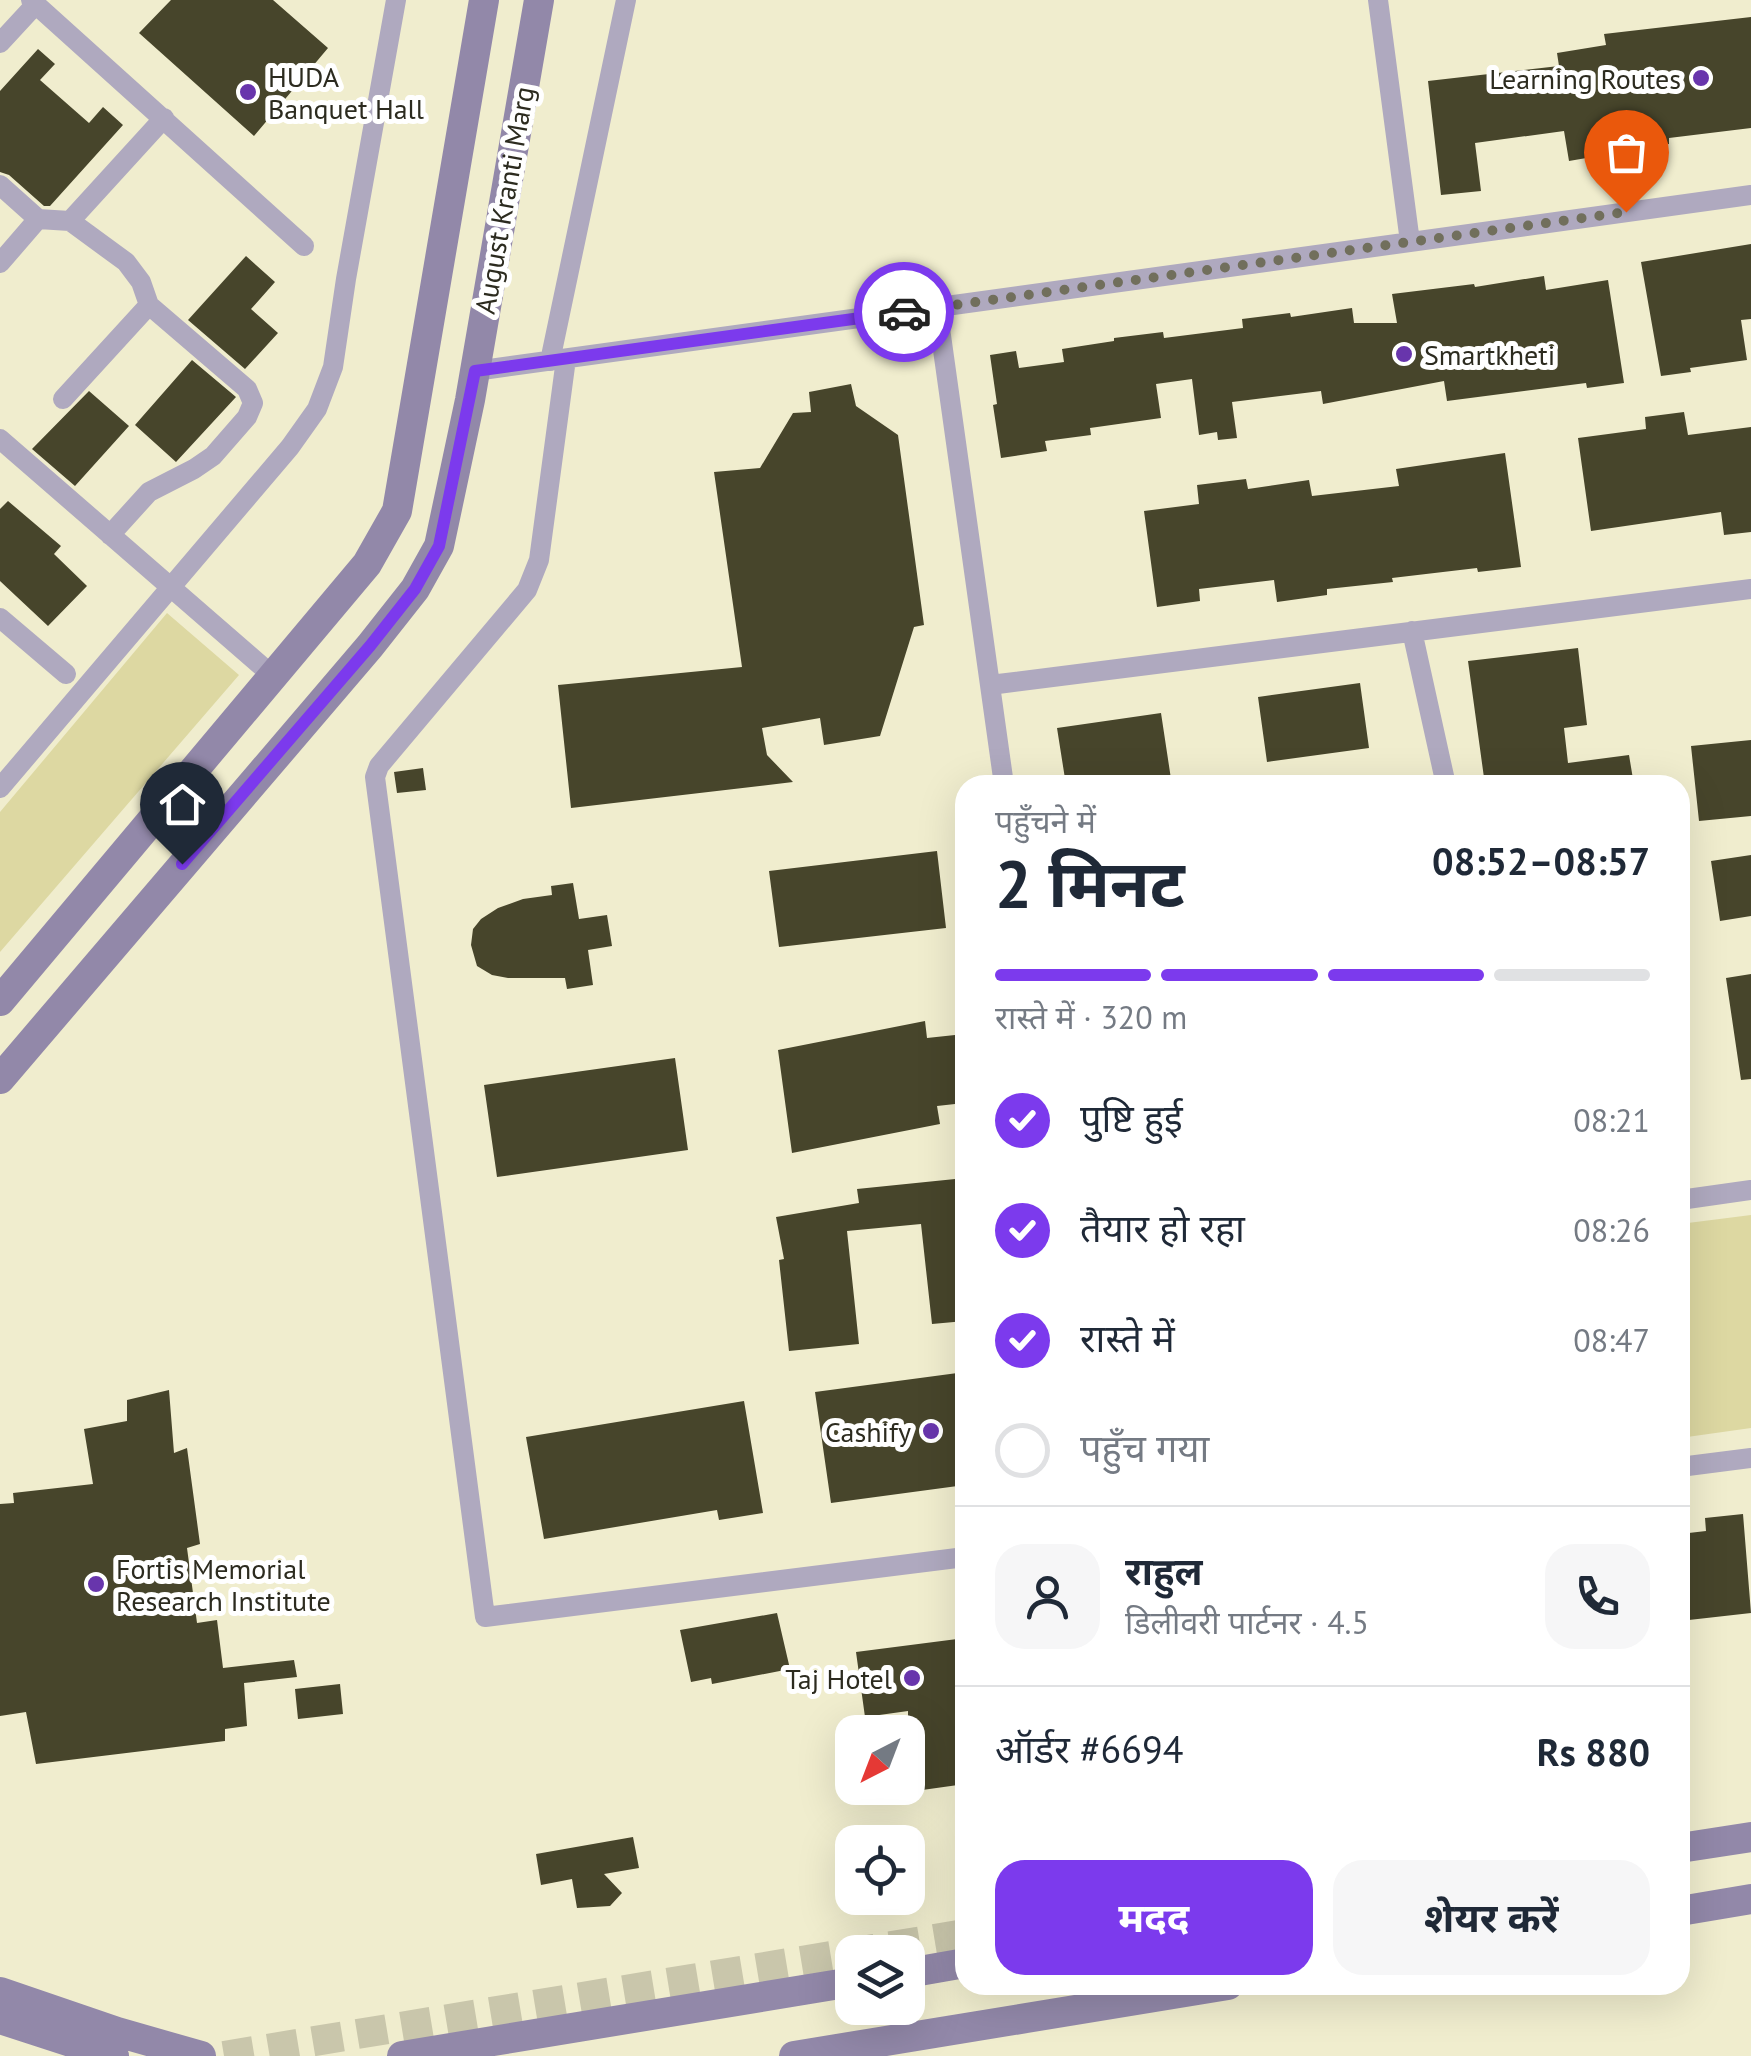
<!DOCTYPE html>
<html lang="hi">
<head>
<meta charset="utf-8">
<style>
	:root { --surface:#fff; --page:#f6f6f7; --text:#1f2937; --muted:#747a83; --line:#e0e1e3; --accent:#7c3aed }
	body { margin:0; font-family:"PT Sans","Noto Sans Devanagari",sans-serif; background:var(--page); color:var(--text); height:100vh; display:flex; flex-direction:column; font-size:38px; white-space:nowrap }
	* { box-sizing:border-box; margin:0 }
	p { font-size:32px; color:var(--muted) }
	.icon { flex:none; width:55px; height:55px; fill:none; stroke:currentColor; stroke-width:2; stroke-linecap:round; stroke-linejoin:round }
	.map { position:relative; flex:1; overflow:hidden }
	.sheet { position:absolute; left:955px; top:775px; width:735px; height:1220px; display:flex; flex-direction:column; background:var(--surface); border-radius:30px; box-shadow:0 10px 40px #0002 }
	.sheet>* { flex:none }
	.needle { width:65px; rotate:222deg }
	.fabs { position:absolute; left:835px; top:1715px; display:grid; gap:20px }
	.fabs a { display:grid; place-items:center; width:90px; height:90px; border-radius:20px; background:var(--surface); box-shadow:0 10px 40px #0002; font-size:50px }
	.pin { position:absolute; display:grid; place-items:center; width:85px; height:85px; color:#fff; margin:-102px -42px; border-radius:50% 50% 50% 0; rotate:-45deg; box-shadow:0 0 10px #0007 }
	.pin .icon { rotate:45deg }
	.courier { position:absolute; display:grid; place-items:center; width:100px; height:100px; margin:-50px; border:8px solid #7c3aed; border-radius:50%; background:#fff; color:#222; box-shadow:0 2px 12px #0007 }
	.summary em { font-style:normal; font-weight:700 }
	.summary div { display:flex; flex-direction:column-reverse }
	.summary { display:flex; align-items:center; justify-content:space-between; height:170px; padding:0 40px }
	h1 { font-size:65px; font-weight:700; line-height:75px }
	.bar { display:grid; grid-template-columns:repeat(4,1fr); gap:15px 10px; align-content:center; height:120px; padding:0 40px }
	.bar i { height:12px; border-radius:8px; background:var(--line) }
	.bar .on { background:var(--accent) }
	.bar p { grid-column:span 4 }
	.line { display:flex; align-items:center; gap:25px; padding:0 40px; border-top:2px solid var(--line) }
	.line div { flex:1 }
	.round { display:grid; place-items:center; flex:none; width:105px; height:105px; border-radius:30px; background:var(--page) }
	ol { padding:0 40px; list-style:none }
	li { display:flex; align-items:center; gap:30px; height:110px }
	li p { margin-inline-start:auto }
	li .icon { padding:10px; border-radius:50%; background:var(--accent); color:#fff; stroke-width:4 }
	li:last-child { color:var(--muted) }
	li i { width:55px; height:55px; border:5px solid var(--line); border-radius:50% }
	.primary-button { display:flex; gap:20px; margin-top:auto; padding:20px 40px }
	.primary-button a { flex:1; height:115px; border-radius:30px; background:var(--accent); color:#fff; font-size:40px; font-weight:700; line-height:115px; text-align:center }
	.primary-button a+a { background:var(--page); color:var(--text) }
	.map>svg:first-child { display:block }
	.green { fill:#ddd8a2 }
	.building { fill:#47452b }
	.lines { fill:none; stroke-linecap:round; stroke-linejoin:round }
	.secondary-tunnel { stroke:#c9c6ab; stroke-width:30; stroke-dasharray:30 15; stroke-linecap:butt }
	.minor { stroke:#afa9bf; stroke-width:20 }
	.secondary { stroke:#9288a9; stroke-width:30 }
	.done { stroke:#716f5c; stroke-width:10; stroke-dasharray:0 18 }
	.route { stroke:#7c3aed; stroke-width:12 }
	.poi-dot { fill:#6835ac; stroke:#fff; stroke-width:4 }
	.labels { text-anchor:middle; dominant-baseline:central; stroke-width:10; stroke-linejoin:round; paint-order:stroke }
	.poi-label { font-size:28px; fill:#2c2b1f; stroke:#fff; text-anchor:start }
	.street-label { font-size:28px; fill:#2c2b1f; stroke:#fff }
</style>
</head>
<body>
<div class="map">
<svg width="1751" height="2056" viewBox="0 0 1751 2056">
	<rect width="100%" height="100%" fill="#f0edce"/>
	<path class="green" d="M167,613l72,62 -239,277v-140z
		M1751,1215v213l-71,10v-214z"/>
	<path class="building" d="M171,0h102l55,48 -74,88 -115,-103z
		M1751,17v111l-82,10v6l-72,8 1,4 -29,5 -5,-30 -89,12 6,48 -40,4 -13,-114 131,-15 -2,-13 49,-8 -2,-11z
		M38,49l17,15 -15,16 49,43 14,-16 20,18 -73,81h-6l-35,-31 -9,-3v-81z
		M1751,244v75l-10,1 6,40 -57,8 1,4 -30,4 -20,-114z
		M246,256l29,26 -24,27 27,24 -33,36 -57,-49z
		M1544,276l2,14 62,-10 16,103 -37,5 -1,-5 -139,18 -3,-20 -121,23 -2,-13 -89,11 5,36 -19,2 -1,-8 -18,3 -7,-56 -36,5 5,34 -71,10 1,7 -46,6 2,10 -46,7 -8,-53 4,-1 -7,-49 26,-4 3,17 45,-6 -2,-13 52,-8v-3l49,-6 1,6 79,-10 -1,-9 48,-6 1,4 61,-9 2,15h43l-5,-29 82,-10 1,3z
		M192,360l44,37 -60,65 -41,-37z
		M851,384l5,22 42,29 26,190 -10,2 -34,109 -56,9 -4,-27 -58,10 5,27 26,27 -222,26 -13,-123 184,-18 -28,-195 46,-4 33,-55 18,-1 -2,-20z
		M89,391l40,35 -54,60 -43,-37z
		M1684,412l4,23 63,-8v105l-27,3 -3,-23 -130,19 -13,-93 68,-9 -1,-12z
		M1505,453l16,114 -43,5 -1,-4 -85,10 1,4 -66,7v6l-50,7 -3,-22 -75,9 1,12 -43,6 -13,-96 55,-7 -2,-19 49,-6 2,10 61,-9 3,16 87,-10 -3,-17z
		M8,501l53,45 -7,8 33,32 -39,40 -48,-45v-72z
		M1578,648l9,77 -23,3 4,35 61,-8 5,30h-149l-17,-124z
		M1360,683l9,65 -102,14 -9,-65z
		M1161,713l10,66 -44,6h-61l-9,-57z
		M1751,740v76l-52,5 -8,-75z
		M423,768l3,22 -29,3 -3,-21z
		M937,851l9,77 -167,19 -10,-76z
		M1751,855v61l-31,5 -9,-60z
		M573,883l6,36 28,-4 5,31 -24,4 5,35 -26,4 -2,-11h-57l-16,-3 -15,-9 -6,-21 2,-16 8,-10 17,-11 25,-9 29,-4 -1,-9z
		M1751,974v105l-10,1 -15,-102z
		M925,1021l2,17 28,-3 9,68 -27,3 3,18 -148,29 -14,-103z
		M675,1058l13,92 -191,27 -13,-92z
		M965,1178v143l-33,3 -11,-100 -74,7 12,113 -70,7 -10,-91 5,-1 -8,-42 83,-14 -2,-14z
		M965,1372v113l-134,18 -16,-111z
		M169,1390l5,63 13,-5 13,96 -13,4 10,75 20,-3 6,48 71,-8 3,17 -53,6 3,43 -22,3v12l-189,23 -10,-52 -26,4v-212l14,-1 -1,-10 80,-9 -9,-55 43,-8v-21z
		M744,1401l19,112 -44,7 -2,-10 -173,29 -18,-102z
		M1743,1514l8,99 -71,8v-87l26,-3 -1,-13z
		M777,1613l13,56 -78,15 -1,-6 -20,4 -11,-52z
		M965,1638v146l-57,8v-81l-43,6 -9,-65z
		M340,1684l3,30 -45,5 -3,-30z
		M633,1837l6,31 -35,6 18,19 -12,13 -33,2 -5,-29 -31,6 -5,-31z"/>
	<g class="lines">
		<path class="secondary-tunnel" d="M224,2056l741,-122"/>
		<path class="minor" d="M31,0l273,246
			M1378,0l32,242
			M0,43l36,-39
			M0,185l38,34
			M70,221l56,41 15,20 8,23 98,84 6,14 -6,14 -34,39 -19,13 -45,23 -39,43
			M0,263l38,-44 32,2 94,-103
			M937,307l67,478
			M566,359l-27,201 -12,30 -148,176 -4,11 110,840 480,-60
			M550,361l76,-361
			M475,371l1276,-176
			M63,399l86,-94
			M0,439l273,237
			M0,618l66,56
			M1412,631l34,154
			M990,685l761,-96
			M0,788l290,-341 27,-38 16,-42 13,-88 50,-279
			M1680,1200l71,-10
			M1680,1467l71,-9"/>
		<path class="secondary" d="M0,1001l367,-437 30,-53 87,-511
			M0,1079l370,-433 45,-57 24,-43 31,-146 69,-400
			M1680,1848l71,-11
			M1680,1911l71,-12
			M908,1973l57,-10
			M0,1992l117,40 84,24
			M0,2019l114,37
			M402,2056l450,-74
			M794,2056l434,-71"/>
	</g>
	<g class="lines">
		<path class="done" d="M904,312l722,-100"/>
		<path class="route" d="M182,864l188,-218 45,-57 24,-43 36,-175 429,-59"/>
	</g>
	<g class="poi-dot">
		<circle cx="1701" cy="78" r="10"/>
		<circle cx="248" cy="92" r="10"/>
		<circle cx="1404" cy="354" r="10"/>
		<circle cx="931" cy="1431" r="10"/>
		<circle cx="96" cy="1584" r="10"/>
		<circle cx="912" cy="1678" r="10"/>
	</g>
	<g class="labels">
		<g class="poi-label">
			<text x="268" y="76">HUDA<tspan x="268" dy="32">Banquet Hall</tspan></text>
			<text x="1681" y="78" text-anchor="end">Learning Routes</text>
			<text x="1424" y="354">Smartkheti</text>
			<text x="911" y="1431" text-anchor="end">Cashify</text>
			<text x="116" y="1568">Fortis Memorial<tspan x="116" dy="32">Research Institute</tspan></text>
			<text x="892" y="1678" text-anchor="end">Taj Hotel</text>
		</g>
		<g class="street-label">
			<text transform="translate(504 200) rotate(-80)">August Kranti Marg</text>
		</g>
	</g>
</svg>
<div class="fabs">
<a><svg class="needle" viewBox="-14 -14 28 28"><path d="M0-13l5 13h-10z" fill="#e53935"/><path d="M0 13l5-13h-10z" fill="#747a83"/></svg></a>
<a><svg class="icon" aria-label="locate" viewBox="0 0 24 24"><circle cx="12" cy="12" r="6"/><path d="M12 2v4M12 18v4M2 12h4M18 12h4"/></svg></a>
<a><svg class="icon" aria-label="layers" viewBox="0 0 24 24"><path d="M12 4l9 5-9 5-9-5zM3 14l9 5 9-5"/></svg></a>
</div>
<div class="pin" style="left:1626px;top:212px;background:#ea580c"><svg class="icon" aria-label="bag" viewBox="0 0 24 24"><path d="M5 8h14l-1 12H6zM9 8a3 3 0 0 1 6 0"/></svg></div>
<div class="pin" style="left:182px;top:864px;background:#1f2937"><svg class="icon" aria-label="home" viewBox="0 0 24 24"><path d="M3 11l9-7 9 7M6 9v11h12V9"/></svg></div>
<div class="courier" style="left:904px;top:312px"><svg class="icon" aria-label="car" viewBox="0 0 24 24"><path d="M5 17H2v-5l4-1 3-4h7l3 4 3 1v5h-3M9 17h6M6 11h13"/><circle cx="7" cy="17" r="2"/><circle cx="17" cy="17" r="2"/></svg></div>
<section class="sheet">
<div class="summary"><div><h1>2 मिनट</h1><p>पहुँचने में</p></div><em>08:52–08:57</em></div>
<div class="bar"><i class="on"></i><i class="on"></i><i class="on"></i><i></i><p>रास्ते में · 320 m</p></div>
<ol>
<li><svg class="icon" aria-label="check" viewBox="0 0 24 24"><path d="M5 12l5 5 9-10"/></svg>पुष्टि हुई<p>08:21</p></li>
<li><svg class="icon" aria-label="check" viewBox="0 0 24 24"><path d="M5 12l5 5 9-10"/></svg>तैयार हो रहा<p>08:26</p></li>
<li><svg class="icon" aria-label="check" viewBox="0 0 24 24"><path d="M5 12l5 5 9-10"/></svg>रास्ते में<p>08:47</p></li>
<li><i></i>पहुँच गया</li>
</ol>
<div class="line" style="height:180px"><a class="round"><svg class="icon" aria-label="person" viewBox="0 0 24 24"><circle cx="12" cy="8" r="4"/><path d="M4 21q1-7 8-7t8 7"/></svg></a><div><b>राहुल</b><p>डिलीवरी पार्टनर · 4.5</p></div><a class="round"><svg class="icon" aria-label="phone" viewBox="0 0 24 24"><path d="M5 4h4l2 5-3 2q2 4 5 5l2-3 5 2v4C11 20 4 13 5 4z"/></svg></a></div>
<div class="line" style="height:130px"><div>ऑर्डर #6694</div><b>Rs 880</b></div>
<div class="primary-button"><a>मदद</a><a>शेयर करें</a></div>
</section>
</div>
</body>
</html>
